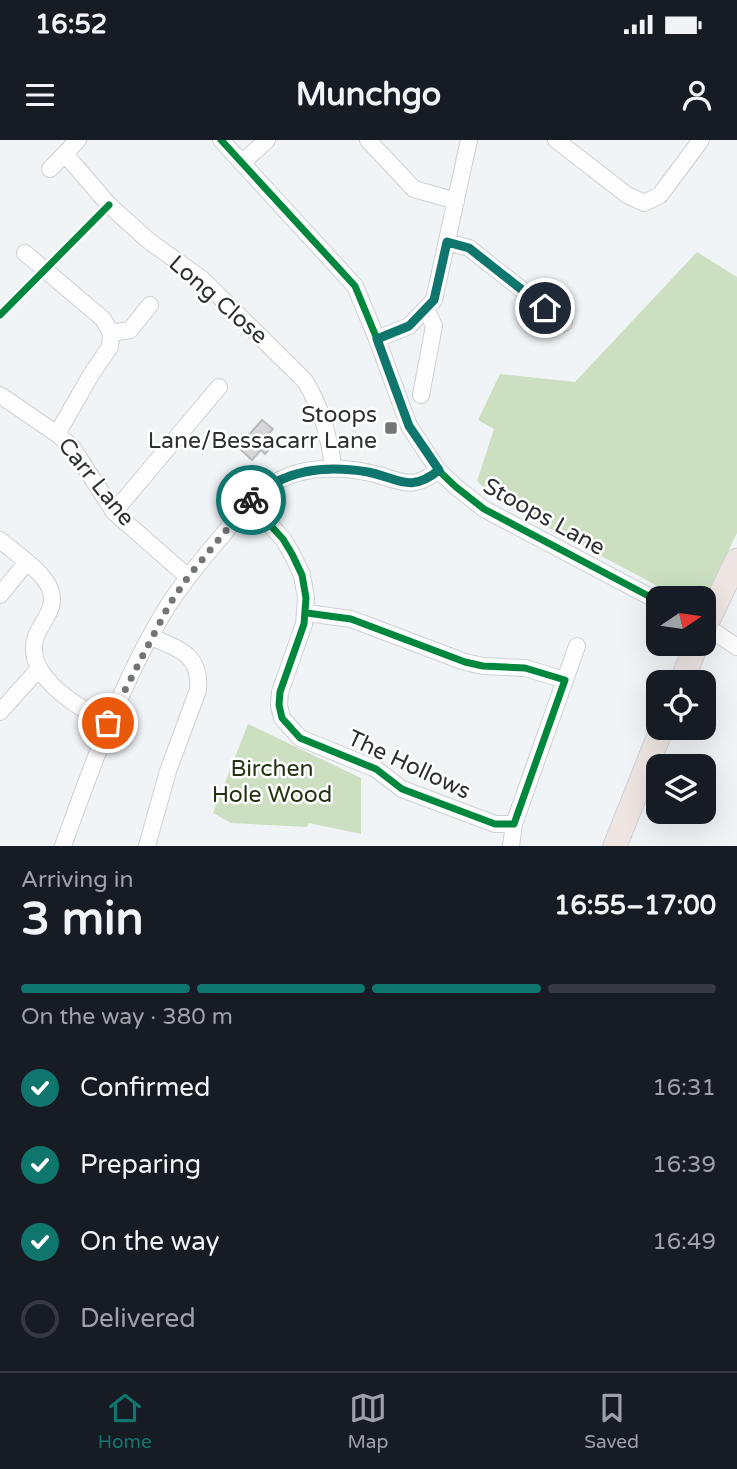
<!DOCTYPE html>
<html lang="en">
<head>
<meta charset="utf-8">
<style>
	:root { --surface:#171b24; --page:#242831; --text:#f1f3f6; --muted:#9ea1a6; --line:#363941; --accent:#0f766e }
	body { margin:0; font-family:"Varela Round",sans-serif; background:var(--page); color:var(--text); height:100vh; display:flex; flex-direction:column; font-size:26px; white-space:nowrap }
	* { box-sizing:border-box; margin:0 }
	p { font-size:23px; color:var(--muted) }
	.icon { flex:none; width:38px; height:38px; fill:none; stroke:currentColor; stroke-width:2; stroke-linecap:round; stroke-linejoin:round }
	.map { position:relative; height:706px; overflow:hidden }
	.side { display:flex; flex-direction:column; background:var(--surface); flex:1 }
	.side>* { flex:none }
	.needle { width:46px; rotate:77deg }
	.controls { position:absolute; left:646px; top:446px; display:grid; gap:14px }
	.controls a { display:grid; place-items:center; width:70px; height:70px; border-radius:14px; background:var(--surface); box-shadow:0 7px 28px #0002; font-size:35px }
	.pin { position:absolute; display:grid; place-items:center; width:60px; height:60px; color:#fff; margin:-30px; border:4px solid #fff; border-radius:50%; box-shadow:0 2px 7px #0007 }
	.courier { position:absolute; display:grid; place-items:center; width:70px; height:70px; margin:-35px; border:5px solid #0f766e; border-radius:50%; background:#fff; color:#222; box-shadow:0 2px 9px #0007 }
	.head em { font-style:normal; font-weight:800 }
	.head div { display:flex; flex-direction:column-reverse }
	.head { display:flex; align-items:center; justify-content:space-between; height:119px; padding:0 21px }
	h1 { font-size:46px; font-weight:800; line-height:52px }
	.bar { display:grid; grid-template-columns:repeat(4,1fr); gap:10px 7px; align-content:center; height:84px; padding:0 21px }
	.bar i { height:9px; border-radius:5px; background:var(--line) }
	.bar .on { background:var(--accent) }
	.bar p { grid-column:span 4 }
	ol { padding:0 21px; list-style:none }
	li { display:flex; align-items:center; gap:21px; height:77px }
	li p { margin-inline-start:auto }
	li .icon { padding:7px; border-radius:50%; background:var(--accent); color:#fff; stroke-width:4 }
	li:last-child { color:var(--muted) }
	li i { width:38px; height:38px; border:4px solid var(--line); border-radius:50% }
	.status { display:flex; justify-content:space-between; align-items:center; height:49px; padding:0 35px; background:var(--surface); direction:ltr }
	.status svg { height:19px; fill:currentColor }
	header { display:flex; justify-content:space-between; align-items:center; height:91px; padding:0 21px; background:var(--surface); font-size:32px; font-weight:800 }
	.tab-bar { display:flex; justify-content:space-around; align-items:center; height:98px; border-top:2px solid var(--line); background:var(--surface); font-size:19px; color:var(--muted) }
	.tab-bar a { display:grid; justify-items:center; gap:4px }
	.tab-bar .on { color:var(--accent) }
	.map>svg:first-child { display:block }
	.green { fill:#ccdfc1 }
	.building { fill:#d7d6d8; stroke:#bababa; stroke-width:2 }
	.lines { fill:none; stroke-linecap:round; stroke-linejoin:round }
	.minor-casing { stroke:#cfd0d3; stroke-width:18 }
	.highway-casing { stroke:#d0d1d3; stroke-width:25 }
	.minor { stroke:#fdfdfe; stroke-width:16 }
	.highway { stroke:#efe6e4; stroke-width:23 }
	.cycleway-casing { stroke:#fff; stroke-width:11 }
	.cycleway { stroke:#00873e; stroke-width:7 }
	.done { stroke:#727477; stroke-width:7; stroke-dasharray:0 12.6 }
	.route { stroke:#0f766e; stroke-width:9 }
	.poi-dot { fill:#727477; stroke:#fff; stroke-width:2.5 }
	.labels { text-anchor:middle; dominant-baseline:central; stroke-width:5; stroke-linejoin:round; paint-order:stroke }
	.street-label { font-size:23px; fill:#2d2f32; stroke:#fff }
	.poi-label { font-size:23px; fill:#2d2f32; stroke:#fff; text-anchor:end }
	.park-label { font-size:23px; fill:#223312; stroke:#fff }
</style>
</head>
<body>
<div class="status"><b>16:52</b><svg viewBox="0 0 49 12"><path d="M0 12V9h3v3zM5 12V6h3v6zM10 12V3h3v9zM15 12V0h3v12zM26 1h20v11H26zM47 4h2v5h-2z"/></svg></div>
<header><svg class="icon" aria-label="menu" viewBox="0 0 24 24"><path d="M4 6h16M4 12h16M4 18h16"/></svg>Munchgo<svg class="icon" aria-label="person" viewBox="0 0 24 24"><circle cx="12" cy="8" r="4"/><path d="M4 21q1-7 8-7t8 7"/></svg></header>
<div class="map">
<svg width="737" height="706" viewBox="0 0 737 706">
	<rect width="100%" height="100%" fill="#f1f4f7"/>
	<path class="green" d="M697,112l40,25v256l-33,68v-3h-24l-184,-98 -19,-19 17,-52 -16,-9 22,-46 75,8z
		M248,584l113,54v56l-52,-11 -2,4 -76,-4 -18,-10z"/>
	<path class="building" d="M262,280l11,9 -5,5 8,7 -11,13 -4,-4 -9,10 -14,-13z"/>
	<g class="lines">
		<defs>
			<path id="minor" d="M221,0l134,146 22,53 32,87 29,44 18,17 28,22 174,92
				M368,0l46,49 42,12
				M556,0l71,55 17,8 16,-8 41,-55
				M65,14l44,51 40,36 53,38 103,102c18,30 23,54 29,88
				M242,23l25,-23
				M50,29l28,-29
				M447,102l22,6 95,75
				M25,113l78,66 8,14 -1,14 -18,26 -35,61
				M111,193l19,-3 20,-25
				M377,199l32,-13 25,-26 35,-160
				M0,255l57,39 15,13 42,65 74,65
				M421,255l13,-69 -8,-17
				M249,362l34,37 9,15 10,21 4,23 -2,26 -24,68 -1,13 3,13 18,20 76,31 26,20 93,35h19l51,-144 -40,-12 -42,-2 -18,-4 -114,-43 -44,-6
				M114,372l105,-125
				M0,400c14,12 44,32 50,49 7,19 -6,29 -13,45 -17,40 42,74 71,89
				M0,455l26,-32
				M704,485l33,22
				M565,540l12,-34
				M0,572l35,-39 5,-2
				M63,706c30,-82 59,-167 106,-242 16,-24 34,-46 52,-67 23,-29 43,-56 80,-65 22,-5 47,-4 69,1 29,6 41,20 68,-3
				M147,706l21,-75 30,-81c3,-36 -19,-41 -47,-53
				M511,706l3,-22"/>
			<path id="highway" d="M704,489l33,-69
				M681,542l16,-38
				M615,706l47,-118"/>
		</defs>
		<use href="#minor" class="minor-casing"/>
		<use href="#highway" class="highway-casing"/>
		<use href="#minor" class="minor"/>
		<use href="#highway" class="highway"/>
		<defs>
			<path id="cycleway" d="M221,0l134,146 22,53 32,87 29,44 18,17 28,22 174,92
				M0,175l109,-110
				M249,362l34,37 9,15 10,21 4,23 -2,26 -24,68 -1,13 3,13 18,20 76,31 26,20 93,35h19l51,-144 -40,-12 -42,-2 -18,-4 -114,-43 -44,-6"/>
		</defs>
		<use href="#cycleway" class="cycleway-casing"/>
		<use href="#cycleway" class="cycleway"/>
	</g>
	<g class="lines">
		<path class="done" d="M108,583l61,-118 19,-28 63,-77"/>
		<path class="route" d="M251,360c33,-31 73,-35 117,-28 30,6 42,22 71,-2l-30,-44 -32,-87 32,-13 25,-26 13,-58 22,6 76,60"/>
	</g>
	<rect class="poi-dot" x="384" y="281" width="14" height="14" rx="3.5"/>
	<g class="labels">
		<g class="street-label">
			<text transform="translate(218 160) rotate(41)">Long Close</text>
			<text transform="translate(96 342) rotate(51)">Carr Lane</text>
			<text transform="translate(544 377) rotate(29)">Stoops Lane</text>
			<text transform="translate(409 625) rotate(25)">The Hollows</text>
		</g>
		<g class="poi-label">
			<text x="377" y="275">Stoops<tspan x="377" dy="26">Lane/Bessacarr Lane</tspan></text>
		</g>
		<g class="park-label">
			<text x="272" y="629">Birchen<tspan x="272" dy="26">Hole Wood</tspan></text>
		</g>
	</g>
</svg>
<div class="controls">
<a><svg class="needle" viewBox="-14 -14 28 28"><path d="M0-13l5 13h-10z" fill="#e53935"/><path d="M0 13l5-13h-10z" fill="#9ea1a6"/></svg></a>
<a><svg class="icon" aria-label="locate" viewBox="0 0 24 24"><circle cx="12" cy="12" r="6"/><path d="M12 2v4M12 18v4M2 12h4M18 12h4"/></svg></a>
<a><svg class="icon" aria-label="layers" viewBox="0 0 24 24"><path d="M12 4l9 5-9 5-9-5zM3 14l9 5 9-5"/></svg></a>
</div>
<div class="pin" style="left:108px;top:583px;background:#ea580c"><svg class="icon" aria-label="bag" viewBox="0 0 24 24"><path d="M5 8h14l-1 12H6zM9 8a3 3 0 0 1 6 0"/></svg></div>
<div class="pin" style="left:545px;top:168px;background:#1f2937"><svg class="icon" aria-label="home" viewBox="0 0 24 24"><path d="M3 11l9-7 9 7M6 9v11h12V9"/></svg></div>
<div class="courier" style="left:251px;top:360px"><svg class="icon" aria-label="bike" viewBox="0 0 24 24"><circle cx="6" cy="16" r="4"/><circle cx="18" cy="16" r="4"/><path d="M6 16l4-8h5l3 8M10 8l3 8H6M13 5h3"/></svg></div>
</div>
<section class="side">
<div class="head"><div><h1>3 min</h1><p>Arriving in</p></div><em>16:55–17:00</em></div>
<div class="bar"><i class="on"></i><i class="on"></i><i class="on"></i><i></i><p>On the way · 380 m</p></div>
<ol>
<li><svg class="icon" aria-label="check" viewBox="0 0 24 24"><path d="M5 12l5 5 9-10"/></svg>Confirmed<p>16:31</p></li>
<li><svg class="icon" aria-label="check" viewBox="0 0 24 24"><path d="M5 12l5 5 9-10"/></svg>Preparing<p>16:39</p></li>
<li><svg class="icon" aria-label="check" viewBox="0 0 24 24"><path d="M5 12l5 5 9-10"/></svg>On the way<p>16:49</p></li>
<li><i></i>Delivered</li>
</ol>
</section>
<nav class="tab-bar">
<a class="on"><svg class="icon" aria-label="home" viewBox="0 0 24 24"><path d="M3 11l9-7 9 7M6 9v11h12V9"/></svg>Home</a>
<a><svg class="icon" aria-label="map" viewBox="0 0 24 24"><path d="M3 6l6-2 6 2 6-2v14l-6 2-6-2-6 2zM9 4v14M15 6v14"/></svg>Map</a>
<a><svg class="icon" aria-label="saved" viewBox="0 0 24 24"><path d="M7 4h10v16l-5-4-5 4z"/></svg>Saved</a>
</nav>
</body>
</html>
